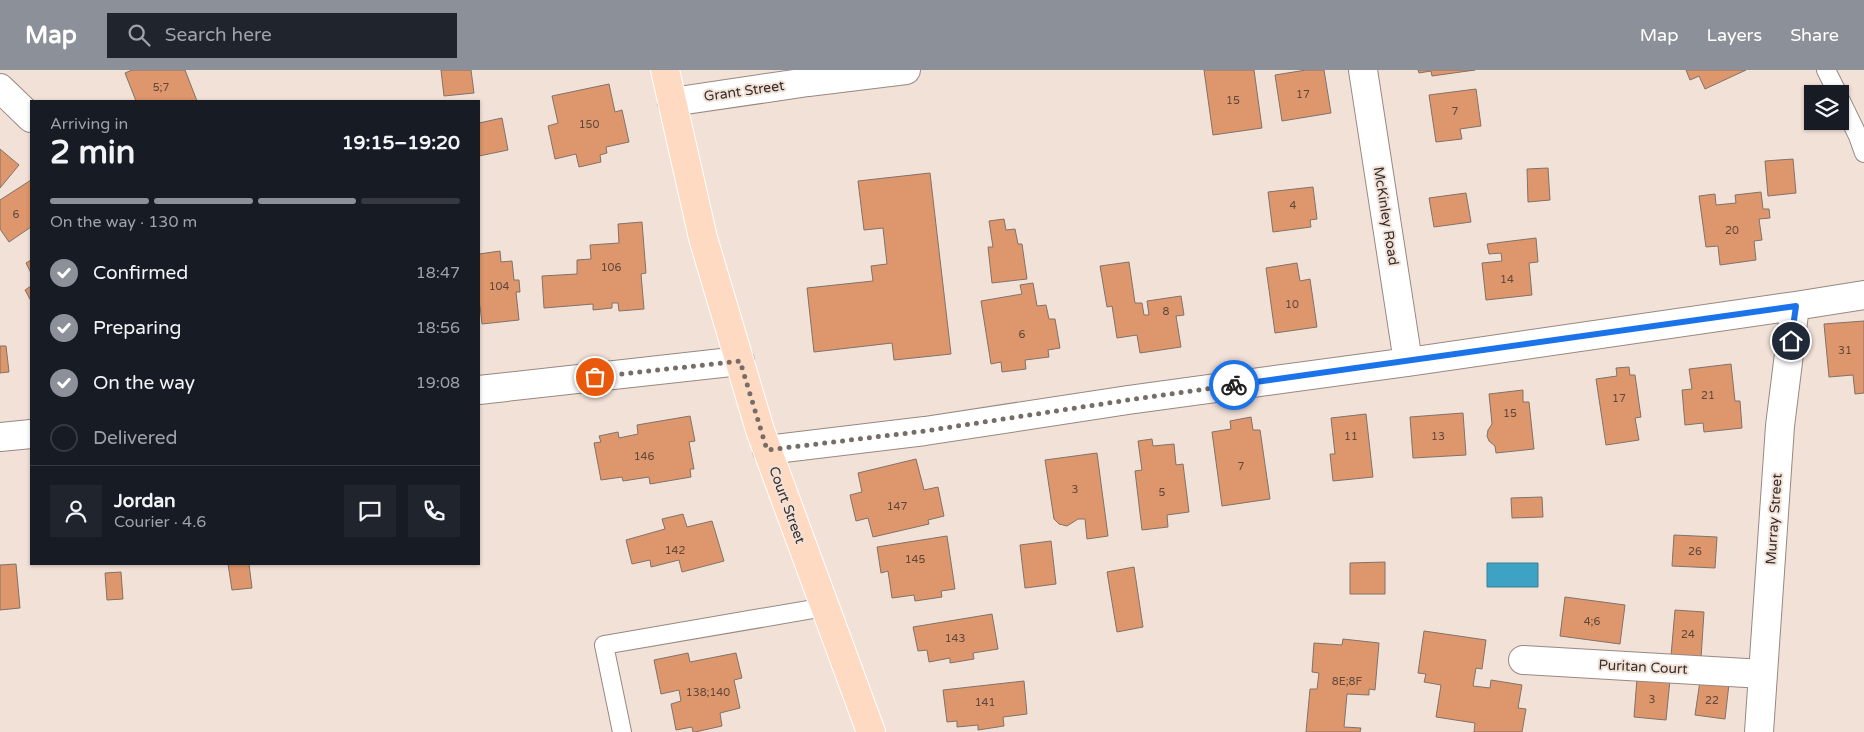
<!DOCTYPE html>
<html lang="en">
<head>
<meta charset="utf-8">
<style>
	:root { --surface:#171b24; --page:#20242c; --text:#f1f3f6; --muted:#9ea1a6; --line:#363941; --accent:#8c9099 }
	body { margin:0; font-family:"Varela Round",sans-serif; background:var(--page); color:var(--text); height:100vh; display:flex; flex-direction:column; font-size:19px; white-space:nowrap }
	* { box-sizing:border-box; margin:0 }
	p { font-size:16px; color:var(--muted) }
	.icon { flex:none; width:28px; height:28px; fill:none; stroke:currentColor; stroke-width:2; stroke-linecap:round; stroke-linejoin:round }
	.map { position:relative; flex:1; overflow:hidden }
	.details { position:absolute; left:30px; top:30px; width:450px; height:465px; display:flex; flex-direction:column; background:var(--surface); border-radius:0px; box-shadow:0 1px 4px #0004 }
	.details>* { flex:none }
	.controls { position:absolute; left:1804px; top:15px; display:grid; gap:10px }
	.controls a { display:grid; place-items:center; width:45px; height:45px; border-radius:0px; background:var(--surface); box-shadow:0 1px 4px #0004; font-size:25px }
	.pin { position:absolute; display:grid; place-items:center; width:42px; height:42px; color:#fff; margin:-21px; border:2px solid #fff; border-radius:50%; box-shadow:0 1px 5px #0007 }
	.courier { position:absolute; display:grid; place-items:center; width:50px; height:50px; margin:-25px; border:4px solid #1a73e8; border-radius:50%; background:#fff; color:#222; box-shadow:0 1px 6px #0007 }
	.head em { font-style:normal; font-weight:700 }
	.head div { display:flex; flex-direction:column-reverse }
	.head { display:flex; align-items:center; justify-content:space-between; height:85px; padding:0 20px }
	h1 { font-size:32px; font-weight:700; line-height:38px }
	.bar { display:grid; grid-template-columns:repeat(4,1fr); gap:8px 5px; align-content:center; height:60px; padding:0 20px }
	.bar i { height:6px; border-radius:4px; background:var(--line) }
	.bar .current { background:var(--accent) }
	.bar p { grid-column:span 4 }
	.line { display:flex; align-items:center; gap:12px; padding:0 20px; border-top:1px solid var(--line) }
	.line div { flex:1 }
	.round { display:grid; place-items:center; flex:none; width:52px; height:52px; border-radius:0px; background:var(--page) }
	ol { padding:0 20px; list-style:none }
	li { display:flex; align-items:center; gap:15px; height:55px }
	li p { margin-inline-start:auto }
	li .icon { padding:5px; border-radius:50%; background:var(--accent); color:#fff; stroke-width:4 }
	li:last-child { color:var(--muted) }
	li i { width:28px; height:28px; border:2px solid var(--line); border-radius:50% }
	header { display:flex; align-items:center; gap:30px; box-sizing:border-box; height:70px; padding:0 25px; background:var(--accent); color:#fff }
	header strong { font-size:24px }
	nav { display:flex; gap:28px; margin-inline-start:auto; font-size:18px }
	.search { width:350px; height:45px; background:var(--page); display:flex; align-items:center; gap:12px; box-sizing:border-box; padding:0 18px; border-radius:0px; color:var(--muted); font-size:19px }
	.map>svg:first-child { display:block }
	.water { fill:#3da2c4; stroke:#3b7f96 }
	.building { fill:#de966c; stroke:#817269 }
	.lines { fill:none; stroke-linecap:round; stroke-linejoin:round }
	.service-casing { stroke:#988880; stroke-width:20 }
	.minor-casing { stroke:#988880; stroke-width:30 }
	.primary-casing { stroke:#fff; stroke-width:30 }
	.service { stroke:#fff; stroke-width:18 }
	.minor { stroke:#fff; stroke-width:28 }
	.primary { stroke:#ffdac3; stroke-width:28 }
	.done { stroke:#776d67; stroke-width:5; stroke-dasharray:0 9 }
	.route { stroke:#1a73e8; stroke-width:6 }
	.labels { text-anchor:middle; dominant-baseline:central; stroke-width:4; stroke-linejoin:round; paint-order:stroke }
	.number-label { font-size:11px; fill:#5f483b }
	.street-label { font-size:14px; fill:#352e2b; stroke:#f2e1d7 }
</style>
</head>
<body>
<header>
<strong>Map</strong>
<div class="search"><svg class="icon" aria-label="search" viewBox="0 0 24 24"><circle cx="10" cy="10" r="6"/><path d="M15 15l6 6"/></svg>Search here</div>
<nav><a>Map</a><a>Layers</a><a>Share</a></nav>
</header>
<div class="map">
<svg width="1864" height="662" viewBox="0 0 1864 662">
	<rect width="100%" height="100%" fill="#f2e1d7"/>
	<path class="water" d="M1487,493h51v24h-51z"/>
	<path class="building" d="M132,0h53l12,31h-61l-11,-28z
		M441,0h30l3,23 -30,3z
		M1204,0h50l8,58 -49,7z
		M1306,0h18l7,43 -49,8 -7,-46z
		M1418,0h57l-43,6 -1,-5 -12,2z
		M1686,0h60l-41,19 -6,-13 -9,4z
		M609,14l6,28 7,-2 7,32 -23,5 1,6 -7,2 1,7 -22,5 -3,-13 -21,5 -7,-33 10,-3 -6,-27z
		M1476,19l5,37 -21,3 2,10 -26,3 -7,-47z
		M502,48l6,32 -29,6v-33z
		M0,79l19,16 -19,23z
		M1793,89l3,34 -28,3 -3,-35z
		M1548,98l2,32 -22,2 -1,-33z
		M930,103l21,181 -57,6 -2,-17 -78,9 -7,-64 66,-7 -2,-15 16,-2 -4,-36 -19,2 -6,-49z
		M31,110v47l-22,15 -9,-13v-29z
		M1313,117l4,32 -7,1 1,7 -38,5 -5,-40z
		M1761,122l2,17h6l1,9 -11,1 3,21 -8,1 2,19 -36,5 -2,-19 -12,1 -7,-51 16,-2 1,11 20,-2 -1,-8z
		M1466,123l5,29 -37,5 -5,-29z
		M1004,149l2,11 9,-1 3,15h4l5,35 -35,4 -4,-36h5l-4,-26z
		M642,152l4,51 -5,1 3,35 -25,2 -1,-8h-6v5l-19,2v-6l-49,4 -2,-32 35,-2v-14l14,-1 -1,-14 29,-2 -1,-19z
		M1536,168l2,24 -9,1 3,32 -46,5 -4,-37 20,-2 -1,-8 -12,1 -2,-10z
		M500,181l1,11 11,-1 2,19h5l1,12h-4l3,28 -37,4 -2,-18h-1v-52z
		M31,190v13l-5,-10z
		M1129,192l6,41h7l2,12h5l-2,-14 34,-5 3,19 -8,1 5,31 -41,6 -3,-18 -20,3 -5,-32 -5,1 -7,-41z
		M1297,193l3,18 10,-2 7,48 -42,6 -9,-65z
		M1033,213l4,23 9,-1 3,14h6l5,29 -12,2 1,7 -24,3 1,9 -24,3 -1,-10 -10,2 -10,-63 41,-7 -2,-9z
		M31,216v15l-6,-11z
		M1864,251v72l-9,1 -2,-19 -24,2 -5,-53z
		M0,276h6l3,26 -9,1z
		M1731,294l4,37h5l2,27 -38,4 -1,-9 -18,2 -3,-35 10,-1 -3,-20z
		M1629,297l1,8h5l6,42 -6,1 4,22 -33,5 -10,-66 21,-3 -1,-8z
		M1523,320v12h6l5,47 -38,4 -1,-7 -6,-5 -2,-5 1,-6 4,-6 -3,-30z
		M1463,343l3,42 -53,3 -3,-41z
		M1366,344l7,63 -40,4 -3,-27h5l-4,-36z
		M690,346l5,25 -6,1 5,27h-4l1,8 -41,7 -1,-7 -26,4 -1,-4 -21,3 -7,-37 7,-1 -2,-6 19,-4 1,6 19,-4 -1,-9z
		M1251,347l2,13h7l10,69 -48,7 -10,-74 19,-3 -1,-8z
		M1152,369l1,7 21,-2 2,21 7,-1 6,48 -22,3 1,12 -26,3 -7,-59 7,-1 -4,-29z
		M1097,383l11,83 -21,3 -2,-20h-7l-11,7 -8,-2 -5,-5 -9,-59z
		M916,389l8,31 14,-3 6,29 -16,4 1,4 -56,13 -5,-19 -12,3 -6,-26 12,-3 -4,-19z
		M1542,427l1,20 -31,1 -1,-20z
		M683,444l4,13 25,-6 12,40 -42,11 -3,-12 -28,7 -1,-7 -18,4 -6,-24 39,-11 -3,-10z
		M1674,465l43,2 -2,31 -43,-2z
		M947,466l8,53 -14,2 1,6 -27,4 -1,-6 -22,3 -4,-27 -7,2 -4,-26z
		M1051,471l5,43 -31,4 -5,-43z
		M1385,492v32h-35v-31z
		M16,494l4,44 -20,2v-45z
		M228,494h21l3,24 -20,2z
		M1134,497l9,60 -26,5 -10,-60z
		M121,502l2,27 -16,1 -2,-27z
		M1565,527l60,8 -5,39 -60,-8z
		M1675,540l29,2 -3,46 -30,-2z
		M992,544l6,35 -25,4 1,6 -24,4v-5l-21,4 -2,-12 -9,1 -5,-24z
		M1424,561l62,9 -4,29 -6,-1 -3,18 17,2 1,-8 31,5 -4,23 8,1 -4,23h-48l1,-9 -39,-6 5,-32 -17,-3 2,-8 -8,-1z
		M1343,569l36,4 -4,47 -6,-1v6l-22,-1 -3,33 17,1 -1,4h-54l4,-43h7l2,-16 -7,-1 2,-29 28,2z
		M688,583l2,9 46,-9 6,25 -8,2 6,28 -20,5 2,13 -27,6h-2l-1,-5 -16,3 -5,-26 10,-3 -2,-11 -18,4 -7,-34z
		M1637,608l33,2 -4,40 -32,-3z
		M1024,611l3,33 -24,3 1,9 -26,4v-5l-21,2v-6l-10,1 -4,-32z
		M1700,611l29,3 -4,35 -30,-4z"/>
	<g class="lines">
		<defs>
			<path id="service" d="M1826,0l12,24
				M1840,29l18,37 6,17
				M622,662l-18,-87 221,-38"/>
			<path id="minor" d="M1363,0l45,292
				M0,18l31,30
				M672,32l136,-20 98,-12
				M479,320l261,-29
				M0,367l31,-3
				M767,380l158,-19 203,-31 280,-38 387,-56 69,-11
				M1523,590l240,14
				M1759,662l21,-306 15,-120"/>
			<path id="primary" d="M665,0l38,168 57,192 111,302"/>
		</defs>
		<use href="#service" class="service-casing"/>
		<use href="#minor" class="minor-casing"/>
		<use href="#primary" class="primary-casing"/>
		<use href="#service" class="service"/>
		<use href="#minor" class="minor"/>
		<use href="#primary" class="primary"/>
	</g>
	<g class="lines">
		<path class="done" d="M595,307l145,-16 27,89 158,-19 203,-31 106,-15"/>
		<path class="route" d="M1234,315l562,-79 -5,35"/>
	</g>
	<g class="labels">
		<g class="number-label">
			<text x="161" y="17">5;7</text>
			<text x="1303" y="24">17</text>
			<text x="1233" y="30">15</text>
			<text x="1455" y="41">7</text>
			<text x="589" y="54">150</text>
			<text x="1293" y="135">4</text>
			<text x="16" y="144">6</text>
			<text x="1732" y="160">20</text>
			<text x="611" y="197">106</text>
			<text x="1507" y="209">14</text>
			<text x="499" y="216">104</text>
			<text x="1292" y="234">10</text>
			<text x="1166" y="241">8</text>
			<text x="1022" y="264">6</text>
			<text x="1845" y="280">31</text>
			<text x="1708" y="325">21</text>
			<text x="1619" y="328">17</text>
			<text x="1510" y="343">15</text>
			<text x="1351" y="366">11</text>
			<text x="1438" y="366">13</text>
			<text x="644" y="386">146</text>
			<text x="1241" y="396">7</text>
			<text x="1075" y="419">3</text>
			<text x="1162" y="422">5</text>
			<text x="897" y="436">147</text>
			<text x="675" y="480">142</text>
			<text x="1695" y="481">26</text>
			<text x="915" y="489">145</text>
			<text x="1592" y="551">4;6</text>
			<text x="1688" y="564">24</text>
			<text x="955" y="568">143</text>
			<text x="1347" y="611">8E;8F</text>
			<text x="708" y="622">138;140</text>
			<text x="1652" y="629">3</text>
			<text x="1712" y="630">22</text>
			<text x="985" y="632">141</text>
		</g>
		<g class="street-label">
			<text transform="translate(744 21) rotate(-8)">Grant Street</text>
			<text transform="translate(1386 146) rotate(81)">McKinley Road</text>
			<text transform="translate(787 435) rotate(70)">Court Street</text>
			<text transform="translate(1774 449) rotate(-86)">Murray Street</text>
			<text transform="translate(1643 597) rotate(3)">Puritan Court</text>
		</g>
	</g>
</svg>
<div class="controls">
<a><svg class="icon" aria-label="layers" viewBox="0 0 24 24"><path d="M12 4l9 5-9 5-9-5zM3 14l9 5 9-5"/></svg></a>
</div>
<div class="pin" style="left:595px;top:307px;background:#ea580c"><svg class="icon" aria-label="bag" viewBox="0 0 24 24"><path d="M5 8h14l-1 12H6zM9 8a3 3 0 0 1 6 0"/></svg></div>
<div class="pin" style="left:1791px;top:271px;background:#1f2937"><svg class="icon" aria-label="home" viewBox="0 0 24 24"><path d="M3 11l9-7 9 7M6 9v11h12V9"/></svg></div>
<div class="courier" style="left:1234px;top:315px"><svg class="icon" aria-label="bike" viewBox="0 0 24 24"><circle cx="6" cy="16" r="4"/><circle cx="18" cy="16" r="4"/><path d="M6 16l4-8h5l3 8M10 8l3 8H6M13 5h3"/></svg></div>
<section class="details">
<div class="head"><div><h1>2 min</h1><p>Arriving in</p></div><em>19:15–19:20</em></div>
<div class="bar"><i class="current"></i><i class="current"></i><i class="current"></i><i></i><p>On the way · 130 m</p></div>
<ol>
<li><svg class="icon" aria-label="check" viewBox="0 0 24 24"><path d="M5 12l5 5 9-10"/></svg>Confirmed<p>18:47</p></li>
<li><svg class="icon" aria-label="check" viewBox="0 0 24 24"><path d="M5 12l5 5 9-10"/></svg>Preparing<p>18:56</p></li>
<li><svg class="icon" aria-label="check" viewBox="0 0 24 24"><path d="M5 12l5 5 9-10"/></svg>On the way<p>19:08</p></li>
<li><i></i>Delivered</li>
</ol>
<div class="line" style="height:90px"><a class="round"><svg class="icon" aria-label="person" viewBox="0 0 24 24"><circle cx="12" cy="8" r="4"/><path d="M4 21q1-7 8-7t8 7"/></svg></a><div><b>Jordan</b><p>Courier · 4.6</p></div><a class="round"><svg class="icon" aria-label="chat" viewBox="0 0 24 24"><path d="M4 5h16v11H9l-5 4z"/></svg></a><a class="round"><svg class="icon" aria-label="phone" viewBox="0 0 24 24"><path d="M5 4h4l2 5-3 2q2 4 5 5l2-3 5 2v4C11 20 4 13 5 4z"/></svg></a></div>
</section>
</div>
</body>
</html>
